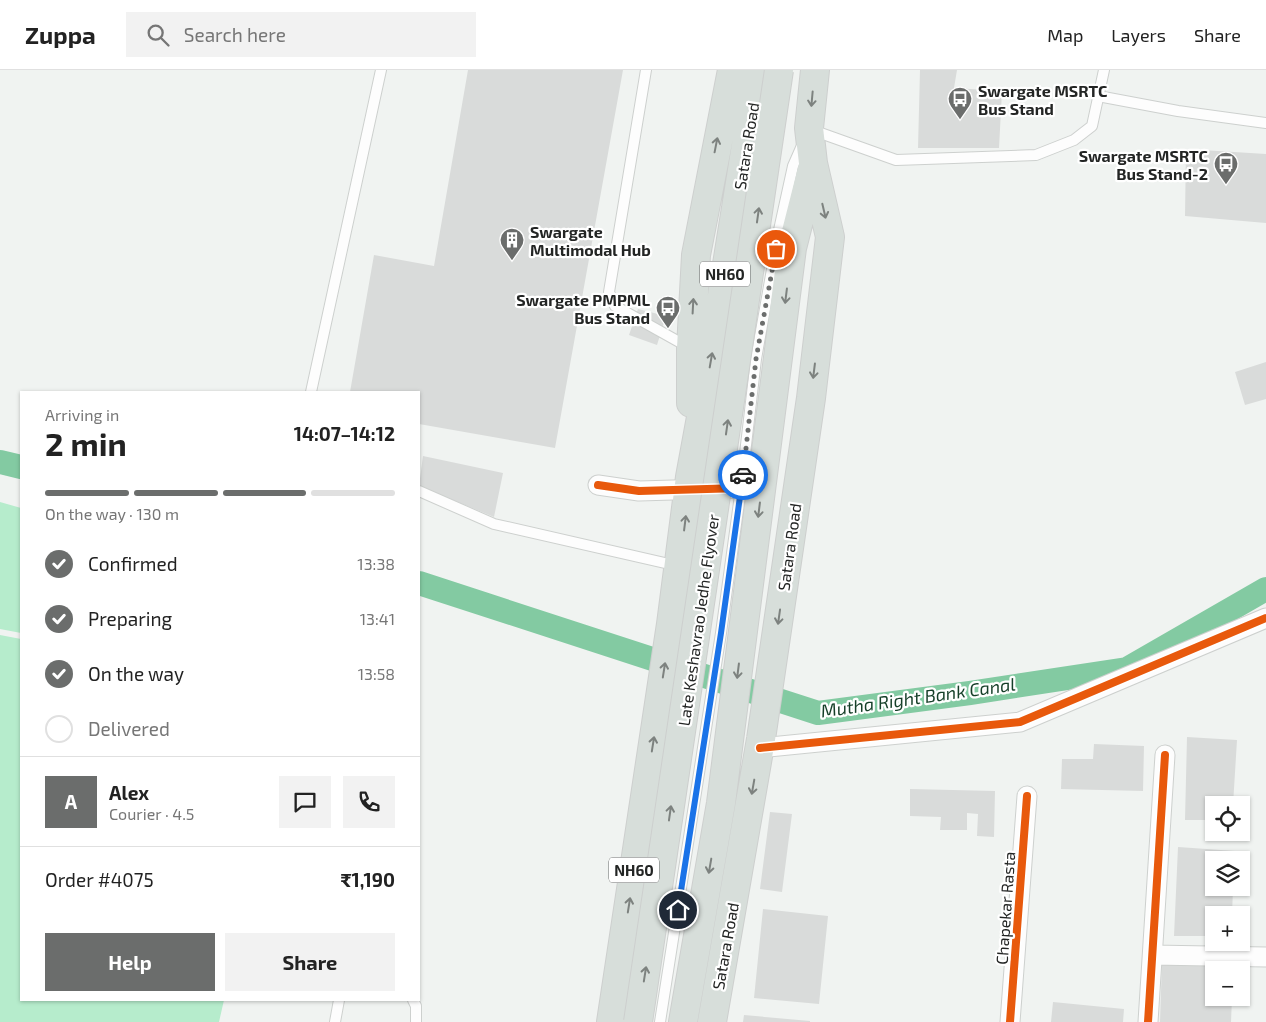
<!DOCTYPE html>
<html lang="en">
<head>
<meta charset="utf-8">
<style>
	:root { --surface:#fff; --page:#f2f2f2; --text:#222; --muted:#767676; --line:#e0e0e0; --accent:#6b6d6c }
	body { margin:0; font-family:"Exo 2",sans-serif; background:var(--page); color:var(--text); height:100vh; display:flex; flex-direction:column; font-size:19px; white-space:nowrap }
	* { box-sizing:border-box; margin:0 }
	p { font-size:16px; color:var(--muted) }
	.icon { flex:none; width:28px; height:28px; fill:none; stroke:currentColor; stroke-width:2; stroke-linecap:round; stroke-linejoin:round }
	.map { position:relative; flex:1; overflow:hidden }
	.side { position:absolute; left:20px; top:321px; width:400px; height:610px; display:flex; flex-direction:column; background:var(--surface); border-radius:0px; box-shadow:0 1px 4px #0004 }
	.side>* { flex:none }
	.buttons { position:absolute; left:1205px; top:726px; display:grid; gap:10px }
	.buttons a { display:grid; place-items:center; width:45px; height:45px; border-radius:0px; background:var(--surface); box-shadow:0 1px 4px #0004; font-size:25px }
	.pin { position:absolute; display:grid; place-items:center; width:42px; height:42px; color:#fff; margin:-21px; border:2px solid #fff; border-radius:50%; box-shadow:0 1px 5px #0007 }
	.courier { position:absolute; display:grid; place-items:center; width:50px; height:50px; margin:-25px; border:4px solid #1a73e8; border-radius:50%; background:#fff; color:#222; box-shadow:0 1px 6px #0007 }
	.head em { font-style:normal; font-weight:700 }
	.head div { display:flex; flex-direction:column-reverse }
	.head { display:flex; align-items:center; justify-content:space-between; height:85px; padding:0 25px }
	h1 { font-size:32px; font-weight:700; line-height:38px }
	.bar { display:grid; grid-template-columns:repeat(4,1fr); gap:8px 5px; align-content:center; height:60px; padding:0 25px }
	.bar i { height:6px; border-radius:4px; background:var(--line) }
	.bar .on { background:var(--accent) }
	.bar p { grid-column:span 4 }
	.line { display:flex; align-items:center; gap:12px; padding:0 25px; border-top:1px solid var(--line) }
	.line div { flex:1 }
	.round { display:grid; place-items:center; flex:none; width:52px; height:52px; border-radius:0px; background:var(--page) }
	ol { padding:0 25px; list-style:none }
	li { display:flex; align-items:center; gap:15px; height:55px }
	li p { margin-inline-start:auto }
	li .icon { padding:5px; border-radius:50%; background:var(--accent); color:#fff; stroke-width:4 }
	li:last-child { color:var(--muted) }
	li i { width:28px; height:28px; border:2px solid var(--line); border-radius:50% }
	.cta { display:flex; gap:10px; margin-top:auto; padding:10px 25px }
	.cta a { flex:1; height:58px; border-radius:0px; background:var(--accent); color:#fff; font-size:20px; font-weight:700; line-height:58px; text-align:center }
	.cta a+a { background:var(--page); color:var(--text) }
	header { display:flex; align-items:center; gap:30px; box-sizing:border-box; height:70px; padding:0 25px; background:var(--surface); border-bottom:1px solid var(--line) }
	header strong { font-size:24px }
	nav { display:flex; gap:28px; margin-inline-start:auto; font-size:18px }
	.search { width:350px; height:45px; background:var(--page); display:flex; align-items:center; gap:12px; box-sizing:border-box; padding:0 18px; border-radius:0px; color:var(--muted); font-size:19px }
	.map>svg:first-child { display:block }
	.green { fill:#b6eccc }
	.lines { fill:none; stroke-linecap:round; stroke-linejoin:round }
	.canal { stroke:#83caa2; stroke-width:24 }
	.building { fill:#d9dbda }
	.service-casing { stroke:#cdd0ce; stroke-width:12 }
	.minor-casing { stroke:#cdd0ce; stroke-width:21 }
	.trunk-casing { stroke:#cdcfce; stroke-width:30 }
	.service { stroke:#fdfdfd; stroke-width:10 }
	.minor { stroke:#fdfdfd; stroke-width:19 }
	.trunk { stroke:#d7deda; stroke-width:28 }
	.trunk-bridge-casing { stroke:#cdcfce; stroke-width:30; stroke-linecap:butt }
	.trunk-bridge { stroke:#d7deda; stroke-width:28 }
	.cycleway-casing { stroke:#fff; stroke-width:11 }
	.cycleway { stroke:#e8590c; stroke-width:8 }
	.oneway { stroke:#7d827f }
	.done { stroke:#6b6d6c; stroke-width:5; stroke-dasharray:0 9 }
	.route { stroke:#1a73e8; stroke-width:6 }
	.labels { text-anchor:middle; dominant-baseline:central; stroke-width:4.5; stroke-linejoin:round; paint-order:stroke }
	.shield { fill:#fff; stroke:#656666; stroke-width:1 }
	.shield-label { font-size:15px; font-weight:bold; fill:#232524 }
	.poi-label { font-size:16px; font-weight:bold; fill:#232524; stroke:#fff; text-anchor:start }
	.street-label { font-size:16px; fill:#232524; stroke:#fff }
	.water-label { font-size:18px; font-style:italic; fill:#153f28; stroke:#fff }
</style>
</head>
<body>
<header>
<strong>Zuppa</strong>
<div class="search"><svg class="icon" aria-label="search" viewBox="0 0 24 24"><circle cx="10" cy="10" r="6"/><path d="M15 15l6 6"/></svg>Search here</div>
<nav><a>Map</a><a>Layers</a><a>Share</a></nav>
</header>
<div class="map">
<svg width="1266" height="952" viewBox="0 0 1266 952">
	<rect width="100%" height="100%" fill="#f0f3f1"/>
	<path class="green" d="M0,432l21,6v125l-21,-4z
		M0,565l21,4v361h203l-5,22h-219z"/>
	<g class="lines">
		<path class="canal" d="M0,392l21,5
			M419,513l399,130 152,-20 157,-24 139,-80"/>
	</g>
	<path class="building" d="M468,0h155l-68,378 -136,-24v-32h-69l24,-137 60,11z
		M920,0h37l-3,18 48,3 -3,57h-81z
		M1186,79l80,5v69l-81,-7z
		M638,239l28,7 -9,29 -28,-10z
		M1266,292v37l-21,6 -10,-33z
		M423,386l80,17 -9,44 -75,-31z
		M1187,667l50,3 -4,65h-19v15h-29z
		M1094,674l50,2 -1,45 -82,-2 1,-30h31z
		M910,719l85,2 -1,46 -17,-1 1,-22 -11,-1v17h-27l1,-13 -31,-1z
		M770,742l22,2 -10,78 -22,-3z
		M1178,777l57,4v9h-21v28h19l-1,27h-18v21h-40z
		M763,839l65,7 -9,88 -65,-6z
		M1162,891l71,1v8h-19v28h18l-1,24h-71z
		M1053,932l71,7 -1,13h-72z
		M744,945l66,6v1h-67z"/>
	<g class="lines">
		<defs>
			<path id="service" d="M646,0l-37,222 6,14 75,42
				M1098,26l80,15 88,12
				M812,60l84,30 140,-5 38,-15 18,-14 12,-56
				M311,322l70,-322
				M419,421l75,33 184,42
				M413,930l3,6v16
				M335,952l4,-22
				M660,952l61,-389 20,-145 15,-129 23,-129 14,-64 11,-25"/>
			<path id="minor" d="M598,415l41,6 102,-3
				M760,678l260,-26 246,-104
				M1153,885l113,2
				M1010,952l17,-226
				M1148,952l17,-267"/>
			<path id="trunk" d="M691,333v-55l5,-93 36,-185
				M611,952l60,-398 19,-147 23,-125 45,-282
				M683,952l38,-219 71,-555 20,-79
				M712,952l49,-283 50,-341 19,-161 -17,-74 -4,-35 6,-58"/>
		</defs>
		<use href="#service" class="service-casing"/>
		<use href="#minor" class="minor-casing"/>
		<use href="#trunk" class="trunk-casing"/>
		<use href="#service" class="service"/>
		<use href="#minor" class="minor"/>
		<use href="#trunk" class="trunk"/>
		<defs>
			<path id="trunk-bridge" d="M638,952l141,-952"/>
		</defs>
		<use href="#trunk-bridge" class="trunk-bridge-casing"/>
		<use href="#trunk-bridge" class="trunk-bridge"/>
		<defs>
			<path id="cycleway" d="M598,415l41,6 102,-3
				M760,678l260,-26 246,-104
				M1010,952l17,-226
				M1148,952l17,-267"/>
		</defs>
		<use href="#cycleway" class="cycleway-casing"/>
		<use href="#cycleway" class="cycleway"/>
	</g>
	<defs><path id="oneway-shaft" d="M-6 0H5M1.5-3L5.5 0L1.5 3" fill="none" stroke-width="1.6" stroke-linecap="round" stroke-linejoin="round" transform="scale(1.25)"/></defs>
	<g class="oneway">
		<use href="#oneway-shaft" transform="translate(812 29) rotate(95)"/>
		<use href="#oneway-shaft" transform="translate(716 75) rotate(-79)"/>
		<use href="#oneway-shaft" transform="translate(824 141) rotate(77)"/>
		<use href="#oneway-shaft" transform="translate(758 145) rotate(-82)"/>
		<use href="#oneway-shaft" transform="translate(786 226) rotate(97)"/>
		<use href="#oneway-shaft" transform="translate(693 236) rotate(-87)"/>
		<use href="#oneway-shaft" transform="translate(711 290) rotate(-80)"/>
		<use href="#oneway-shaft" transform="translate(814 301) rotate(97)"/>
		<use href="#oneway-shaft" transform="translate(727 357) rotate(-82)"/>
		<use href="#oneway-shaft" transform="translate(759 440) rotate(97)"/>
		<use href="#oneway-shaft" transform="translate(685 453) rotate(-83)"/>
		<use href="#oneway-shaft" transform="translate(779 547) rotate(98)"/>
		<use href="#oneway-shaft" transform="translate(664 600) rotate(-81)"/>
		<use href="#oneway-shaft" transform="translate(738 601) rotate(97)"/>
		<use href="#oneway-shaft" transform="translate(653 674) rotate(-81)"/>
		<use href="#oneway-shaft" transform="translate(753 717) rotate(100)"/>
		<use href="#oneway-shaft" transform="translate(670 743) rotate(-82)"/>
		<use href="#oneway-shaft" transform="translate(710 796) rotate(100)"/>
		<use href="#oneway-shaft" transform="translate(629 835) rotate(-81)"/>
		<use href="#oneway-shaft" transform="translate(645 904) rotate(-81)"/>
	</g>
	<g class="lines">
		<path class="done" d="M743,405l13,-116 20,-110"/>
		<path class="route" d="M678,840l43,-277 22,-158"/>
	</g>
	<defs>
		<symbol id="bus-pin" viewBox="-11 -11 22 30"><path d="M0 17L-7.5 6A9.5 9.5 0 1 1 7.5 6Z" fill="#6b6d6c" stroke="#fff"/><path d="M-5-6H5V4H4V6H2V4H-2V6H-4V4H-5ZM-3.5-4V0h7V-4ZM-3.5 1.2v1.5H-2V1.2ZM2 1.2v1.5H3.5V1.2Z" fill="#fff"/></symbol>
		<symbol id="building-pin" viewBox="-11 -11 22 30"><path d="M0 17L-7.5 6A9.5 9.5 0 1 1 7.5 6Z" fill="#6b6d6c" stroke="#fff"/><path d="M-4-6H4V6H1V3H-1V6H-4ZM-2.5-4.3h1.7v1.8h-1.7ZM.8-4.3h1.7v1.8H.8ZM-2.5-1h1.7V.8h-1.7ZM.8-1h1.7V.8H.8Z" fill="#fff"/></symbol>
	</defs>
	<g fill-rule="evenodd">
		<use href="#bus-pin" x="946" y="15" width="28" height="38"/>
		<use href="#bus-pin" x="1212" y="80" width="28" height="38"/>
		<use href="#building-pin" x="498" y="156" width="28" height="38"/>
		<use href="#bus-pin" x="654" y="224" width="28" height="38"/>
	</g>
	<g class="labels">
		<g class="shield">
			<rect x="700" y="191.5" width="50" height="25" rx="4"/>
			<rect x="609" y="787.5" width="50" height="25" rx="4"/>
		</g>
		<g class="shield-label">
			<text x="725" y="204">NH60</text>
			<text x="634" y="800">NH60</text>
		</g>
		<g class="poi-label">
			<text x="978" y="20">Swargate MSRTC<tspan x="978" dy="18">Bus Stand</tspan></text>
			<text x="1208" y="85" text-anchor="end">Swargate MSRTC<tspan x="1208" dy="18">Bus Stand-2</tspan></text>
			<text x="530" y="161">Swargate<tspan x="530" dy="18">Multimodal Hub</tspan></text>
			<text x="650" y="229" text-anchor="end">Swargate PMPML<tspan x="650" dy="18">Bus Stand</tspan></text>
		</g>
		<g class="street-label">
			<text transform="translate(746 76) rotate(-81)">Satara Road</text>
			<text transform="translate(789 477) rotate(-82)">Satara Road</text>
			<text transform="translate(698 550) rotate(-82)">Late Keshavrao Jedhe Flyover</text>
			<text transform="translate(1005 838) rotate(-86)">Chapekar Rasta</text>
			<text transform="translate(725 876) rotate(-80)">Satara Road</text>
		</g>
		<g class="water-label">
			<text transform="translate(918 627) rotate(-8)">Mutha Right Bank Canal</text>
		</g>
	</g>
</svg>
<div class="buttons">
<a><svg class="icon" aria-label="locate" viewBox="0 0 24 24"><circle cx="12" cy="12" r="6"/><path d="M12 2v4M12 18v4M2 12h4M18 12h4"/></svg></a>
<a><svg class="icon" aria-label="layers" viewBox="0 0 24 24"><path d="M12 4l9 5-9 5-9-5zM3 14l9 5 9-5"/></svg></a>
<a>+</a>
<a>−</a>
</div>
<div class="pin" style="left:776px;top:179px;background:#ea580c"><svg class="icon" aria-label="bag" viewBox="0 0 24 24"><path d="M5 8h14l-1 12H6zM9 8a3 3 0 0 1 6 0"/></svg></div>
<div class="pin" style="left:678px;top:840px;background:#1f2937"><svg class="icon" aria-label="home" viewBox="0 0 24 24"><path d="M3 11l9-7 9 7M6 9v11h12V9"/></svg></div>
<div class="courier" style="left:743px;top:405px"><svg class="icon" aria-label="car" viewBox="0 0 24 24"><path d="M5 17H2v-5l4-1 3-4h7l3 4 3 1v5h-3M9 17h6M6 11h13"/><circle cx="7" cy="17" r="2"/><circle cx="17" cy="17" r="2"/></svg></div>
<section class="side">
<div class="head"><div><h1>2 min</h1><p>Arriving in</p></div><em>14:07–14:12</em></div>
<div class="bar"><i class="on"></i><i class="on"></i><i class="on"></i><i></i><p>On the way · 130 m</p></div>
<ol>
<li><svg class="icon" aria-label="check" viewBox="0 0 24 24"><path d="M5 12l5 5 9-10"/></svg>Confirmed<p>13:38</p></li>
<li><svg class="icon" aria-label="check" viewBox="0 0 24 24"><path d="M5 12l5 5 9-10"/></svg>Preparing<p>13:41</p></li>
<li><svg class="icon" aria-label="check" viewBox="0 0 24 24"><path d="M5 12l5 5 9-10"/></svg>On the way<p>13:58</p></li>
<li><i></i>Delivered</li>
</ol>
<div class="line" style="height:90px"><b class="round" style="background:var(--accent);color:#fff">A</b><div><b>Alex</b><p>Courier · 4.5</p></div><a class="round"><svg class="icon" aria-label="chat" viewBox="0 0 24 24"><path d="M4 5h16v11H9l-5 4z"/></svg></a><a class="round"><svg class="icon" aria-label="phone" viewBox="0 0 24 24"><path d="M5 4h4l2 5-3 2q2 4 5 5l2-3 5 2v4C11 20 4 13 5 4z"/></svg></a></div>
<div class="line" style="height:65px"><div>Order #4075</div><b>₹1,190</b></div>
<div class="cta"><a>Help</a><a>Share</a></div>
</section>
</div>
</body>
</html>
